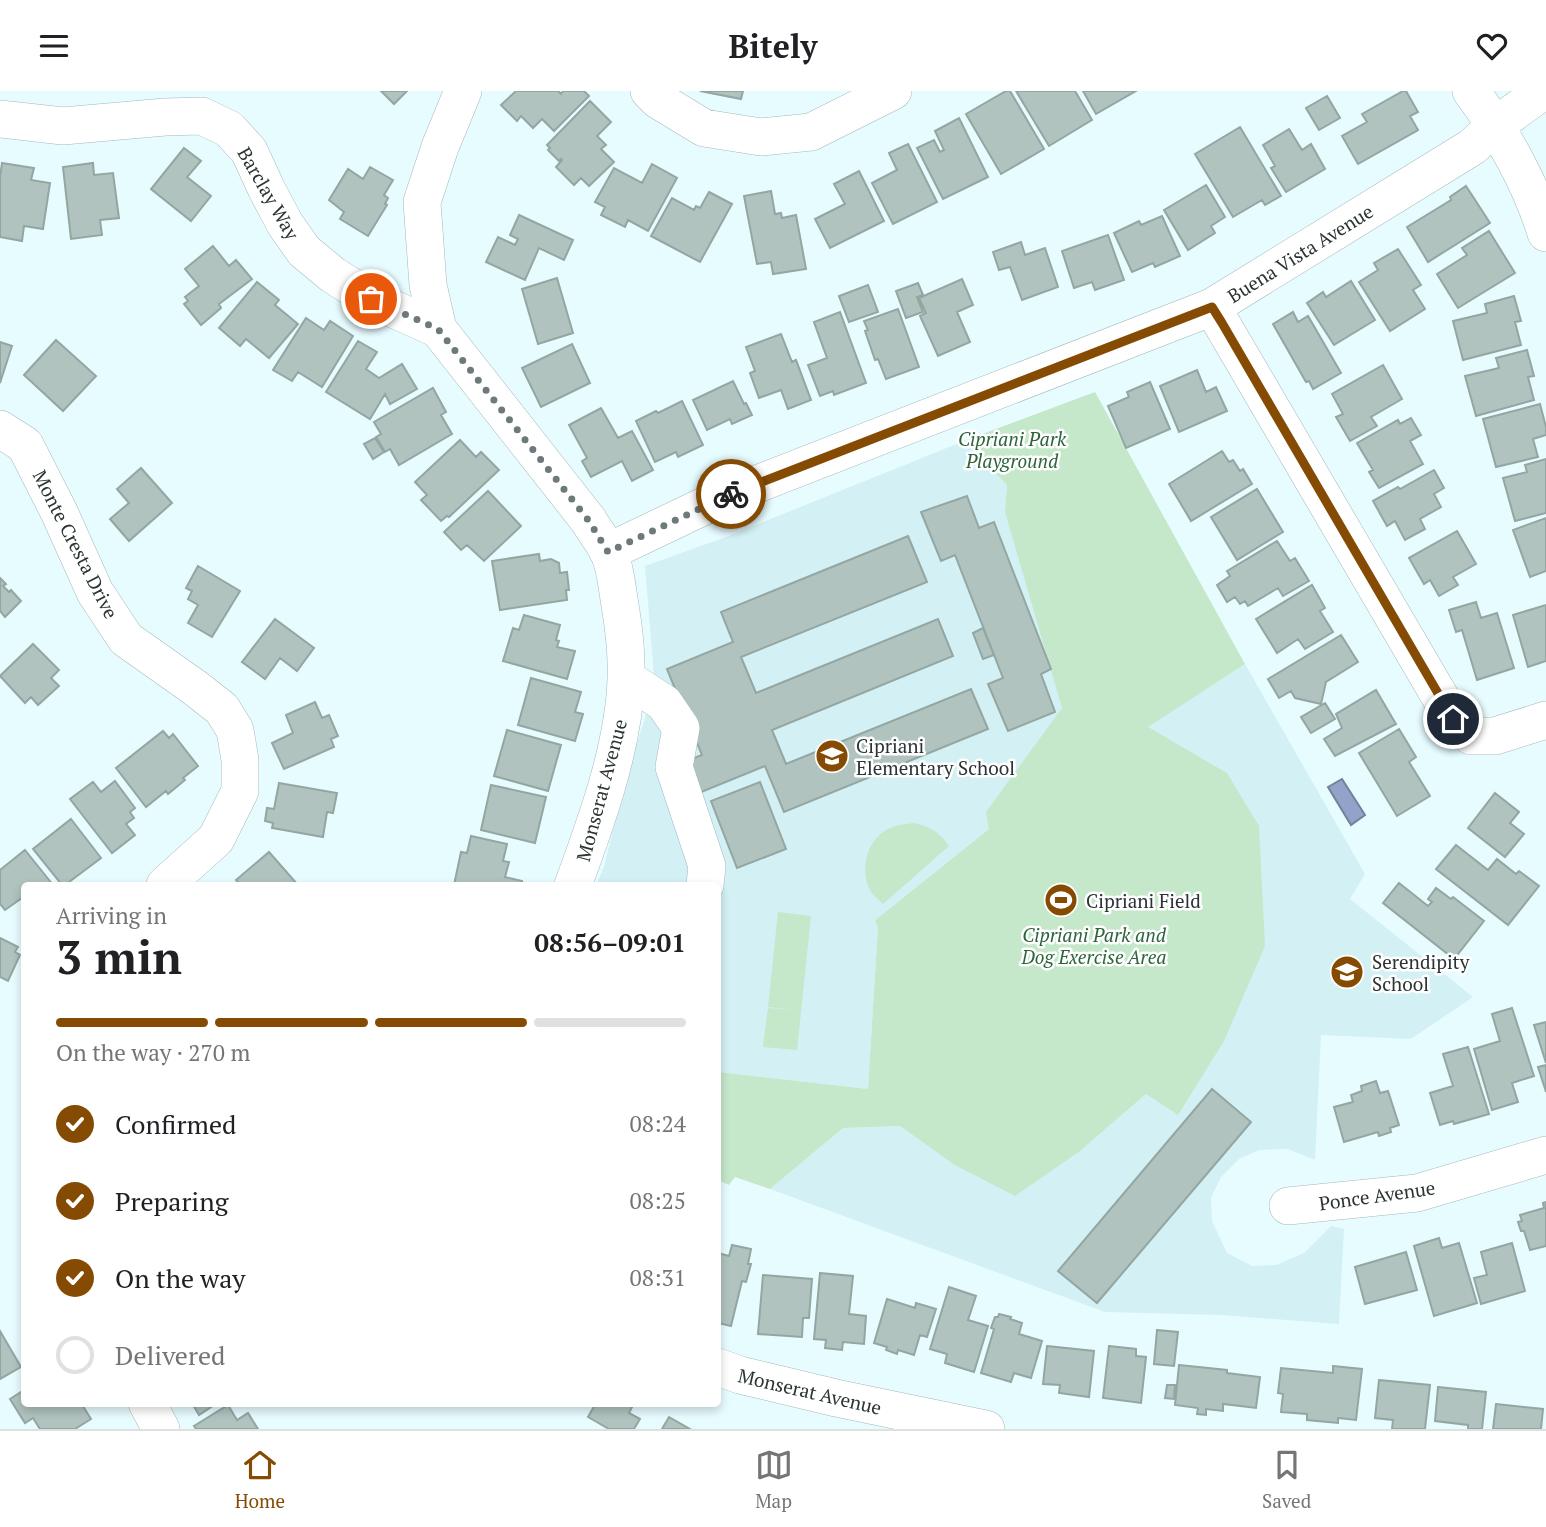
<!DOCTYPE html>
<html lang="en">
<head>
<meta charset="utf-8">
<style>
	:root { --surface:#fff; --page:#f6f6f6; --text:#202124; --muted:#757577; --line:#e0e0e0; --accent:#864b03 }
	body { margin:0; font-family:"PT Serif",serif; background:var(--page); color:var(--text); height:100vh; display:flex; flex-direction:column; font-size:26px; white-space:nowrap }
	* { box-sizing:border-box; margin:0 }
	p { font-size:23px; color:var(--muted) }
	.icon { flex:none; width:38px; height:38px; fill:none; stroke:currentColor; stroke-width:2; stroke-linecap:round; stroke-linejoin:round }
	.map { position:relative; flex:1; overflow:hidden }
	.sheet { position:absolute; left:21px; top:791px; width:700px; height:525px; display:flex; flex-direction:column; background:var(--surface); border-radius:7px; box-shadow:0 4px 10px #0003 }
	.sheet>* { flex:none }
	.pin { position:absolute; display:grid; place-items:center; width:60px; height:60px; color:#fff; margin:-30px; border:4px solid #fff; border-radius:50%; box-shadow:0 2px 7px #0007 }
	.courier { position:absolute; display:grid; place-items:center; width:70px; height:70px; margin:-35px; border:5px solid #864b03; border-radius:50%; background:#fff; color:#222; box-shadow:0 2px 9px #0007 }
	.overview em { font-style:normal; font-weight:800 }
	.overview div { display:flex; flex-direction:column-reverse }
	.overview { display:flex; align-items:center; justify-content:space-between; height:119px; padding:0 35px }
	h1 { font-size:46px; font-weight:800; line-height:52px }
	.bar { display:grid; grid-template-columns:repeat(4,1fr); gap:10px 7px; align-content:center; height:84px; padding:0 35px }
	.bar i { height:9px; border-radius:5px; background:var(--line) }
	.bar .active { background:var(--accent) }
	.bar p { grid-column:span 4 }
	ol { padding:0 35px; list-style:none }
	li { display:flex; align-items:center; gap:21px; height:77px }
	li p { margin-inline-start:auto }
	li .icon { padding:7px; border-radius:50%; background:var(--accent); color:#fff; stroke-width:4 }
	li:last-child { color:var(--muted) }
	li i { width:38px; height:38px; border:4px solid var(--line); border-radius:50% }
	header { display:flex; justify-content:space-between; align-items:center; height:91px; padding:0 35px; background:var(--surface); font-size:32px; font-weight:800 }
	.tab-bar { display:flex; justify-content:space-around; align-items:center; height:98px; border-top:2px solid var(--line); background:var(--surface); font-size:19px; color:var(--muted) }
	.tab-bar a { display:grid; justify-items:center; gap:4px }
	.tab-bar .active { color:var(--accent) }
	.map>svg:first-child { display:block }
	.built { fill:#d3f0f5 }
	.green { fill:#c5e7ca }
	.water { fill:#92a2c8; stroke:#73819c; stroke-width:2 }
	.building { fill:#b0c3bf; stroke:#93a6a1; stroke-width:2 }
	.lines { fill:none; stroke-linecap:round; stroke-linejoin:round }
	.minor-casing { stroke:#a5b8bc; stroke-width:38 }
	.minor { stroke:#fff; stroke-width:37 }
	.done { stroke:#6d797b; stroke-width:7; stroke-dasharray:0 12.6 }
	.route { stroke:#864b03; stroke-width:9 }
	.labels { text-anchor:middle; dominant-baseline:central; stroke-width:5; stroke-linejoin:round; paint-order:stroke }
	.street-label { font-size:19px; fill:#2b3334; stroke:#fff }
	.park-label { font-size:19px; font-style:italic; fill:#2e643b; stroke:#fff }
	.poi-label { font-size:19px; fill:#2b3334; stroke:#fff; text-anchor:start }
</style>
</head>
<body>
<header><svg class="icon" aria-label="menu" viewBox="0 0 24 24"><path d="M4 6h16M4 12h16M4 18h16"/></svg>Bitely<svg class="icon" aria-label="heart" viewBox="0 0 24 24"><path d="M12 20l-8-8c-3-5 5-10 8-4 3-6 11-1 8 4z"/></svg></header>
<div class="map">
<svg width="1546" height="1338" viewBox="0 0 1546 1338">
	<rect width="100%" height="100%" fill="#e7fcff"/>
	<path class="built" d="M969,348l5,12 33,34 -2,27 45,140 12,56 -73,121 -110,88 -3,4 2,6 -10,162 -150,-17v-187h-122l8,-18 23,-93 18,-56 9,-42 -9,-110 81,-29z
		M1245,573l120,210 -15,25 123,98 -62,42 -90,-4 -6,125 -27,-11 -29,1 -20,9 -18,18 -10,21 1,23 15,32 25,13 24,-1 28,-12 27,-27 13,3 -5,95 -118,-9 -116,-3 -335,-123 73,-61 57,-2 53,38 127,-13 66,-57 32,21 49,-342 -80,-46z"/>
	<path class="green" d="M1095,301l150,272 -97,63 79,46 32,53 6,120 -41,95 -46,74 -32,-21 -66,57 -65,45 -62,-32 -53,-38 -57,2 -73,61 -35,-12 -6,8 -11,-5v-108l150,17 10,-162 -3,-6 4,-4 110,-88 -3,-17 76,-104 -57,-196 2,-27 -33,-34 -5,-12z
		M914,732c16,4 26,9 35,23l-66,58c-4,-4 -9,-8 -12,-12 -12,-20 -5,-52 17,-63 8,-4 17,-5 26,-6z
		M778,821l33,4 -14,134 -34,-3 5,-39 28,2 -28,-3z"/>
	<path class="water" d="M1342,688l23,36 -14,10 -23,-38z"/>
	<path class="building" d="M381,0h26l-13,13z
		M516,0h42l3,3 2,-3h21l5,5 -35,35 -12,-12 -9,9 -12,-12 -4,5 -16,-16z
		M700,0h43l-2,8z
		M1006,0h4l34,58 -43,25 -35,-60z
		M1016,0h59l17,29 -43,26z
		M1083,0h53l-40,23z
		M1403,0h3l12,21 -8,4 8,14 -60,34 -16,-28 25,-14 -5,-8z
		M1327,5l13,22 -21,12 -13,-22z
		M590,10l21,21 -14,14 9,9 -5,4 13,13 -25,24 -8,-8 -7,7 -18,-18 6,-7 -1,-1 -2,2 -11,-11 2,-2 -3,-3z
		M959,27l29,59 -45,22 -26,-51 17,-8 6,12 4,-2 -9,-19z
		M1240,36l41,69 -16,9 -3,-5 -29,17 -38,-63z
		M1289,38l13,21 9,-6 14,25 -39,23 -15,-24 4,-2 -12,-21z
		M908,53l29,58 -44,22 -21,-41 25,-13 -8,-17z
		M184,57l17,13 -14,16 24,19 -20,25 -40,-32z
		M2,72l32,5 -3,12 19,3 -7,46 -19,-3 -2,15 -22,-4v-60z
		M93,72l1,12 19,-2 6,45 -19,2 2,15 -31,4 -8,-72z
		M652,73l25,14 -29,53 -20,-11 -3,7 -24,-12 4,-8 -10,-5 19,-34 28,15z
		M370,76l23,13 -9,15 4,3 -3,6 2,1 -19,31 -28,-17 4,-7 -15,-12 19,-31 15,10z
		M859,80l25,50 -54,27 -15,-29 30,-15 -11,-20z
		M1206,94l19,32 -14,9 4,7 -27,17 -24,-40z
		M1466,95l24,37 -62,39 -21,-35 44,-27 -1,-3z
		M771,100l4,23 6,-1 1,5 14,-3 10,54 -33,5 -2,-12 -14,2 -13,-68z
		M709,101l23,12 -32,58 -49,-26 21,-38 22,12 2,-4 4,2z
		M519,124l54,25 -9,20 -25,-12 -14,32 -39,-18 12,-25 17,8 3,-6 -8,-4z
		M1162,125l18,40 -25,11 -2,-4 -21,9 -18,-39 25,-12 2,4z
		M1489,140l26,42 -57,35 -21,-34 30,-19 -5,-7z
		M1108,144l16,45 -29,10 -3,-8 -18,6 -12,-37z
		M1021,151l4,13 20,-7 13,39 -36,13 -12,-33 -11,3 -6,-18z
		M213,155l16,20 7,-6 16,19 -33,25 2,4 -20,17 -17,-21 4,-3 -3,-4 14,-11 -14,-17z
		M1398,158l23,36 -8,5 12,19 -35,22 -31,-49 19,-12 -4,-7z
		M557,187l16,55 -35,11 -16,-55z
		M962,188l11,26 -16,7 13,30 -32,14 -18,-40 6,-3 -7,-15z
		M1351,190l24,39 -41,25 -27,-42 16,-11 3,5z
		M257,191l22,18 -4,5 23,19 -29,34 -23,-19 -6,7 -21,-18z
		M918,192l5,12 -6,2 6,15 -17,6 -10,-27z
		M868,194l10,27 -29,10 -10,-26z
		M1514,205l7,25 -6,1 6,23 -58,15 -10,-39 34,-8 -2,-9z
		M898,218l21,58 -33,12 -8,-20 -3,1 -10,-29 3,-1 -4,-9z
		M840,221l26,71 -32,12 -1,-4 -13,5 -12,-31 19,-7 -13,-36z
		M1293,221l5,10 10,-6 33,57 -28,16 -4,-8 -3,1 -33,-58z
		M306,227l18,12 6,-9 23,15 -31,51 -24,-15 -6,9 -19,-11z
		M781,243l11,28 4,-2 15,40 -23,9 -7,-19 -22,8 -9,-25 5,-2 -9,-24z
		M56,249l40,36 -33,35 -39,-36z
		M358,250l19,11 -11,17 13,9 23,-14 15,25 -27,15 -5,-10 -15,25 -44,-27z
		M0,251l12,4 -12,37z
		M572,253l18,39 -49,24 -19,-39z
		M1527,259l7,26 -6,1 6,23 -58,16 -11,-40 34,-8 -3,-10z
		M1383,274l19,34 -31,18 6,9 -27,15 -14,-24 7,-3 -11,-20z
		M1197,279l9,22 10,-5 11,24 -48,21 -19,-46z
		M733,290l11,23 2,-1 6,12 -20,9 -2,-5 -23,11 -14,-30z
		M1150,291l20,47 -44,19 -18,-42 21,-9 -2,-5z
		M433,297l13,24 -5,3 11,19 -53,31 -9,-16 -5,3 -9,-15 5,-3 -7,-12z
		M682,310l21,44 -25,12 -2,-5 -21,10 -19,-41 20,-10 2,2z
		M1540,313l6,23v8l-13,4 5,18 -42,10 -13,-48z
		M601,317l17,30 14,-7 21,39 -21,11 -10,-20 -31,16 -9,-16 5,-3 -18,-33z
		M1411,327l10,17 -11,6 13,23 -44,24 -10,-16 4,-2 -16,-27 41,-23 2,4z
		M375,347l9,14 -11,7 -9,-15z
		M460,349l16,17 5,-5 18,18 -50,47 -2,-1 -6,5 -20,-21 6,-5 -12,-13z
		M1222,360l7,11 4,-2 7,11 3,-2 9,15 -61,37 -22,-37z
		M1546,368v54l-31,8 -12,-43 24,-6 -2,-7z
		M141,377l31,35 -43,38 -19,-22 19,-16 -12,-14z
		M1434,379l10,18 -10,6 7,13 -21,12 5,10 -20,11 -10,-19 -8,5 -14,-25 25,-14 2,2z
		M1257,398l26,43 -46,28 -26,-43z
		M488,400l33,35 -37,35 -17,-16 -6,5 -17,-18z
		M967,405l12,32 15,-6 57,147 -10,5 14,38 -47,19 -20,-47 15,-6 -48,-123 -14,6 -20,-49z
		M1546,427v53l-16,6 -17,-47z
		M1457,440l19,33 -23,13 5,8 -19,11 -9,-16 -6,4 -15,-26z
		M908,445l19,46 -186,75 15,36 182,-74 15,37 -181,74 14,34 185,-75 17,40 -204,83 -19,-46 -71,29 -13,-32 21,-8 -35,-86 66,-27 -12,-30z
		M1277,450l13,20 5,-3 14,23 -26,15 -5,-8 -30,18 -3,-5 -5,3 -5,-7 -8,5 -10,-17 13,-9 -3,-5z
		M539,463l1,7 11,-2 8,4 1,10 7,-1 2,18h-3l1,10 -67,10 -8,-49z
		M198,475l42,25 -28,46 -24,-14 10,-18 -10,-6 4,-8 -6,-3z
		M0,487l6,6 -3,2 6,6 2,-2 10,11 -16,16 -5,-6z
		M1312,494l13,23 -5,3 13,21 -28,17 -7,-10 -21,14 -21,-34z
		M1476,511l5,16 16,-5 17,55 -37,12 -15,-50 -6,2 -7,-22z
		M1546,514v56l-18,6 -15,-52z
		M524,524l36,10 -4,15 3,1 -2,6 18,4 -8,28 -64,-18 10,-33 6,2z
		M275,528l39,29 -17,23 -17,-13 -15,21 -23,-17z
		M983,537l11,27 -11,4 -10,-26z
		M1341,544l17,27 -32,20 -5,22 -26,-6 -4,-7 -12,7 -11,-19z
		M33,553l26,26 -8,8 8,8 -21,19 -7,-8 -6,6 -25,-27z
		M531,587l50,14 -6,20 8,2 -8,27 -57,-16z
		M1376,599l20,34 -61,32 -11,-17 18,-11 -6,-14z
		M315,611l7,16 7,-3 9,21 -7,3 3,8 -50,22 -12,-26 21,-10 -7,-18z
		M1325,612l10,16 -24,14 -10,-16z
		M1399,638l17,28 -7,5 21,34 -33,20 -38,-63z
		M507,639l54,15 -13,46 -54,-15z
		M163,640l6,7 4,-4 25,32 -15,12 2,2 -17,14 -2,-3 -20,16 -30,-39z
		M115,690l20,27 -5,4 4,6 -8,6 9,11 -23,18 -42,-54 23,-17 8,10z
		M760,691l26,67 -49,19 -26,-67z
		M279,692l58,10 -4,20 -6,-1 -4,25 -51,-9 1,-5 -8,-2 2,-13 7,1z
		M491,694l55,12 -11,46 -54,-13z
		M1495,702l24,19 -9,11 14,11 -19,23 -37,-29z
		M71,728l30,39 -36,27h-3l-29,-36z
		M471,745l36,8 -4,17 6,1 -4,15 17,4v4h-68l7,-33 6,1z
		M1456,754l32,25 9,-11 19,15 3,-3 20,15 -31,39 -72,-56z
		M25,759l28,35h-29v16l-2,-3 -17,12 -5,-6v-34z
		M269,761l29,33h-57l-5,-5z
		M1399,792l29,23 4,-4 -4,-3 8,-11 15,11 2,-2 31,24 -30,38 -71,-56z
		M0,847l18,9 -3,5 5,3 -12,26 -8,-4z
		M1512,917l22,68 -22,7 6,19 -26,8 -18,-61 26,-8 -8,-27z
		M1546,931v41l-12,-38z
		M1468,956l21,67 -35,10 -1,-3 -13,4 -10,-32 23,-7 -10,-32z
		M1546,974v27l-8,-25z
		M1376,990l4,12 8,-2 11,34 -9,3 1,4 -12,4 -1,-4 -34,10 -10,-35 19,-5 -2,-7 11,-4 -1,-5z
		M1212,998l39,33 -154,181 -39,-32z
		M1546,1111v44l-16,4 -6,-19h-3l-3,-9 4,-1 -2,-6 24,-7 -1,-5z
		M1439,1147l3,10 17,-5 18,60 -43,13 -20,-70z
		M1512,1152l13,48 -44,13 -7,-26 13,-3 -6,-23z
		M732,1154l19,4 -3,15h3l-5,18 -4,-1 -11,45 -13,-3v-70l11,3z
		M1406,1161l11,38 -52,14 -10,-37z
		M820,1182l33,3 -4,38 17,2 -2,28 -21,-2 -1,8 -17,-2 1,-8 -12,-1z
		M763,1184l49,4 -3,39h-6l-1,19 -44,-3z
		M949,1196l27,9 -8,24 20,6 -14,46 -29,-9 2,-9 -17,-5z
		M887,1208l28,9 1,-5 20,6 -9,28 -7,-2 -6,20 -16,-5 -1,4 -11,-4 1,-3 -13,-4z
		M999,1223l12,3 -1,2 12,4 -3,11 23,7 -11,37 -17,-5 -3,9 -30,-9 13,-44 -3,-1 4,-11h3z
		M1157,1239l21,2 -4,34 -20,-2z
		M0,1240l21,36 -21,12z
		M1047,1255l47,5 -5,46 -30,-4 1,-8 -17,-1z
		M1109,1255l27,3v7l10,1 -5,46 -38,-5z
		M1179,1274l48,5v3l33,4 -4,31 -33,-4v7l-17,-2v6l-9,-1 1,-6 -23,-3z
		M1333,1275l29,3 -6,51 -18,-2v5l-31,-3v-6l-26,-2 2,-18 -5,-1 3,-25 52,5z
		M1379,1289l51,5 -5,44h-33l1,-9 -18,-2z
		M1167,1294h8l-1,14 -9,-1z
		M1438,1296l48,5 -4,37h-14v-4l-33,-4z
		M24,1299v13h57l10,16 -16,10h-35l-7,-11 -8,5 -15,-24z
		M192,1312h25l-18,12z
		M596,1312h38l-5,10 11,6 -6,10h-25l-21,-12z
		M1496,1313l47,5 -2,20h-48z
		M228,1314l9,15 11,-7 10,16h-62l-2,-3z
		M669,1326l21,12h-28z"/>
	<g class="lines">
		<defs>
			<path id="minor" d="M463,0l-23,56 -18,55 6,83 10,44 151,192c6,11 15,21 20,32 7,16 8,35 11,52 4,24 7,50 6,74 -2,67 -30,144 -53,206
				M649,0l9,9 46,28 57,9 50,-5 82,-41
				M1471,0c31,41 60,93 75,142
				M0,28l63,7 102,-9 37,-1 27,13 20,22 17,37 19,36 19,27 29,24 38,24 67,30
				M1212,216l241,412 18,17h24l51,-16
				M0,338l25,16 34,67 36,80 31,47 68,48 28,22 13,21 5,30v31l-24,48 -51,46
				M608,461l113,-54 491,-191 260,-160 23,-21 48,-35
				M626,587l38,25 17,25 -7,39 33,99 -2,19
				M1288,1115l129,-13 129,-38
				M718,1276l22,8 96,23 150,31
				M147,1312l14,26"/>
		</defs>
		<use href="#minor" class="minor-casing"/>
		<use href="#minor" class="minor"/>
	</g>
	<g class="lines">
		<path class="done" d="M371,208l67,30 151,192 19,31 123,-58"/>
		<path class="route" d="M731,403l481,-187 10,16 231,396"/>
	</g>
	<defs>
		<symbol id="school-disc" viewBox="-11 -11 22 22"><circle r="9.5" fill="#864b03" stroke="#fff"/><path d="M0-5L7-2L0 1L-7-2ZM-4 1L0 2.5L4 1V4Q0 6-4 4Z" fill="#fff"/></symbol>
		<symbol id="stadium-disc" viewBox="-11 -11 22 22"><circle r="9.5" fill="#864b03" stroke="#fff"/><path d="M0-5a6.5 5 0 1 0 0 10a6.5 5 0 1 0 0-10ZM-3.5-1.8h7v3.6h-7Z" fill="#fff"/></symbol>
	</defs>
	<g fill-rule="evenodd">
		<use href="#school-disc" x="813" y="646" width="38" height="38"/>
		<use href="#stadium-disc" x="1042" y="790" width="38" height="38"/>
		<use href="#school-disc" x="1328" y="862" width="38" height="38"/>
	</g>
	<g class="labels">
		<g class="street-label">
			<text transform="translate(269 102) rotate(60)">Barclay Way</text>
			<text transform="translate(1300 162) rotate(-32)">Buena Vista Avenue</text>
			<text transform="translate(76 453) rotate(63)">Monte Cresta Drive</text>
			<text transform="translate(601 699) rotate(-75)">Monserat Avenue</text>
			<text transform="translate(1377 1104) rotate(-8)">Ponce Avenue</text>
			<text transform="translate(810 1300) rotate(13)">Monserat Avenue</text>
		</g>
		<g class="park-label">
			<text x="1012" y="347">Cipriani Park<tspan x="1012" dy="22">Playground</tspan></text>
			<text x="1094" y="843">Cipriani Park and<tspan x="1094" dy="22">Dog Exercise Area</tspan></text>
		</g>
		<g class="poi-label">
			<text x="856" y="654">Cipriani<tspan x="856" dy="22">Elementary School</tspan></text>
			<text x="1086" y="809">Cipriani Field</text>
			<text x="1372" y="870">Serendipity<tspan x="1372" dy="22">School</tspan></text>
		</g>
	</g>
</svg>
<div class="pin" style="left:371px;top:208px;background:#ea580c"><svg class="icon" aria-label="bag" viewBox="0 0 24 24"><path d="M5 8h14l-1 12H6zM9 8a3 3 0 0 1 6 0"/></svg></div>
<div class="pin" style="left:1453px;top:628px;background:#1f2937"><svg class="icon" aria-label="home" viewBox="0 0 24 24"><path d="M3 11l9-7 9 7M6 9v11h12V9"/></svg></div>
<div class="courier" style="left:731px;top:403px"><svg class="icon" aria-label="bike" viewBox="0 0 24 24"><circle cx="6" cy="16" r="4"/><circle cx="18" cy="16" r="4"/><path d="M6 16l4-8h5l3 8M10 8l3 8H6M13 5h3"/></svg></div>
<section class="sheet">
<div class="overview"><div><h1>3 min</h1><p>Arriving in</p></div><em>08:56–09:01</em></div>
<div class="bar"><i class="active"></i><i class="active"></i><i class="active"></i><i></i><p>On the way · 270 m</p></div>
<ol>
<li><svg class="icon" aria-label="check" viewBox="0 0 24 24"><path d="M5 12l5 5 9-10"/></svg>Confirmed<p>08:24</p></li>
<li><svg class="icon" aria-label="check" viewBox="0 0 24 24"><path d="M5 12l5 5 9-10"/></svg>Preparing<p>08:25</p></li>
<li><svg class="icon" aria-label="check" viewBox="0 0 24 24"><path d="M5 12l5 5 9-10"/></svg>On the way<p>08:31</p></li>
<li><i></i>Delivered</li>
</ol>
</section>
</div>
<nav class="tab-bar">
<a class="active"><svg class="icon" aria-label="home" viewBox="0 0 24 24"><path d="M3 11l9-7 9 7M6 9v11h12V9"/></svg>Home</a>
<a><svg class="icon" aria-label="map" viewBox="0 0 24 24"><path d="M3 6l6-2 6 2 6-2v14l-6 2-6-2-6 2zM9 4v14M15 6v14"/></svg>Map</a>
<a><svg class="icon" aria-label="saved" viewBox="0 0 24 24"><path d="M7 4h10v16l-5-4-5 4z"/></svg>Saved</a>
</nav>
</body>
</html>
